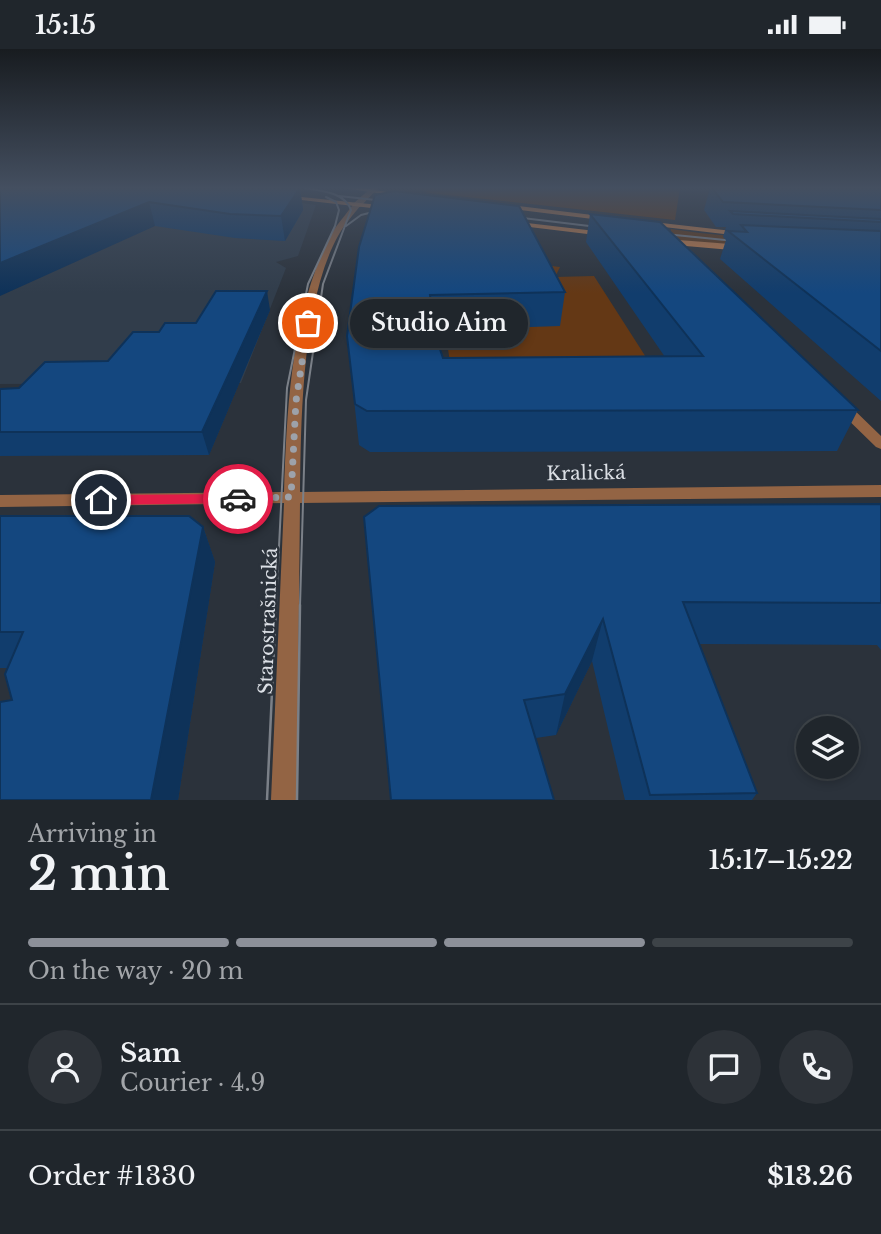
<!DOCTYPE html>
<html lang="en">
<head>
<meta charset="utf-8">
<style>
	:root { --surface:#20262c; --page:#2d3238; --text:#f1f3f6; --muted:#a2a5a9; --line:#3d4348; --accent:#8c9099 }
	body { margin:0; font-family:"Libre Baskerville",serif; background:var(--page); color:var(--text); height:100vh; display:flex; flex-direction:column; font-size:26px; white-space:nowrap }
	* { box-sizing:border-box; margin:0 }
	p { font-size:23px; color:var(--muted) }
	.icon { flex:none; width:38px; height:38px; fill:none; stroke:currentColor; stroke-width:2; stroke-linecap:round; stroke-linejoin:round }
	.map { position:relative; height:751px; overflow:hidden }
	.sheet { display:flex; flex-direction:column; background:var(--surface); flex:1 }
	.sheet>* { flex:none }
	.buttons { position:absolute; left:796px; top:667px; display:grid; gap:14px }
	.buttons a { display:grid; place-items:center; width:63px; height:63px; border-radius:50%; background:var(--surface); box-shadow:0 4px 10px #0003,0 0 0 2px var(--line); font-size:35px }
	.pin { position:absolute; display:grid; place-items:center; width:60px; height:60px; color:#fff; margin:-30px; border:4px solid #fff; border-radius:50%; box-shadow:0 2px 7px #0007 }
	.courier { position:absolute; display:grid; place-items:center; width:70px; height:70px; margin:-35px; border:5px solid #e11d48; border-radius:50%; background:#fff; color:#222; box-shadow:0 2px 9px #0007 }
	.bubble { position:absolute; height:49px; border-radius:24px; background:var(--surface); box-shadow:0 4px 10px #0003,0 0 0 2px var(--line); font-size:23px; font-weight:600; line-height:49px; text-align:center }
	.overview em { font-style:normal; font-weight:600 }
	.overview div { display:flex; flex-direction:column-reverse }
	.overview { display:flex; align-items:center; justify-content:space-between; height:119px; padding:0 28px }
	h1 { font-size:46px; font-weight:600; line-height:52px }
	.bar { display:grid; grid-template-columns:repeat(4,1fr); gap:10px 7px; align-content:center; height:84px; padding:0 28px }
	.bar i { height:9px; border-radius:5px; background:var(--line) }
	.bar .current { background:var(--accent) }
	.bar p { grid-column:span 4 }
	.line { display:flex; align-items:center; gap:18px; padding:0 28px; border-top:2px solid var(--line) }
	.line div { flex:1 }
	.round { display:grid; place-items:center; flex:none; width:74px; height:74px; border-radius:37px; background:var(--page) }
	.status { display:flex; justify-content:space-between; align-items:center; height:49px; padding:0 35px; background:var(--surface); direction:ltr }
	.status svg { height:19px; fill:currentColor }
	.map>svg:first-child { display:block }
	.built { fill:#313d4b }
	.green { fill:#643815 }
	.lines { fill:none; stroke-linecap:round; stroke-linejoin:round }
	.minor { fill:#936444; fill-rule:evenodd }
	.tertiary { fill:#936444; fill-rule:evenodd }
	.secondary { fill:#c97f49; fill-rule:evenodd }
	.tram-far1 { stroke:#7b8088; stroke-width:2 }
	.tram { stroke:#7b8088; stroke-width:2.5 }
	.wall { fill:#113d6d }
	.shaded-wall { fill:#0e3259 }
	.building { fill:#14477f; stroke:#0e3259; stroke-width:2 }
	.route { fill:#e11d48 }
	.done { stroke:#9da2aa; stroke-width:7; stroke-dasharray:0 12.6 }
	.labels { text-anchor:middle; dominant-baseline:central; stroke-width:5; stroke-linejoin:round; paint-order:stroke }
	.street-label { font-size:19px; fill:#dbdfe5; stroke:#2b323b }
</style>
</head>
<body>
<div class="status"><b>15:15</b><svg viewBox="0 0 49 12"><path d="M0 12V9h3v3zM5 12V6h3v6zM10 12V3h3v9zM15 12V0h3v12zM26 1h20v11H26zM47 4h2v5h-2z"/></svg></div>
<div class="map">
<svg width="881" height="751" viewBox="0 0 881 751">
	<rect width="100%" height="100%" fill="#2b323b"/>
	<path class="built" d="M192,139l124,17 -18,51 -22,6 10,6 -45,115 -241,1v-182z"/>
	<path class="green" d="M413,139h267l-5,32 -245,-27z
		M671,180l29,4 181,18 -174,-8 -38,-4z
		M505,211l55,7 -5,10 39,-1 64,100 -207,-7 -6,-40z"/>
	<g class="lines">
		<path class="minor" d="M354,154l7,2c-8,10 -17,20 -23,31 -36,65 -37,182 -38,256l581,-7v12l-581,6 -3,297h-26l13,-297 -284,4v-12l284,-3c3,-85 7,-176 45,-254 6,-12 17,-23 25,-35z
			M841,352l5,1 35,34v13l-5,-2 -40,-39 -2,-3 2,-3z"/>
		<path class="tertiary" d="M371,139h7l-18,19h-6v-4z"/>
		<path class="secondary" d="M343,139h19l45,7 -3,2z
			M282,146l107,11 4,2 -4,2 -105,-12z
			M501,155l108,13 4,2 -4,2 -105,-13 -4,-2z
			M510,172l94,11 4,2 -4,2 -91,-11h-3z
			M644,172l97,11 4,2 -4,2 -94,-11h-3z
			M666,190l77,6 4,3 -4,3 -80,-7v-4z"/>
		<path class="tram-far1" d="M339,147l55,6
			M505,167l101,12
			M346,177l15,-11 28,-7
			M655,184l90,9
			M276,557l11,-218 21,-104 27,-58 4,-16 -3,-8 -10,-5
			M300,557l6,-206 17,-116 28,-74c-6,-18 -30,-19 -46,-22"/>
		<path class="tram" d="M267,751l9,-195
			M297,751l3,-195"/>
	</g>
	<path class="wall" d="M0,139h300l3,22 -18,31 -50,-3 -80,-12z
		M710,139h171v213l-161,-142 6,-19 -3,-3 3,-10h-10l-12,-17z
		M590,165l268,196 -21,41 -467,1 -11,-7 -12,-109 12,-89 206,45 -5,34 -126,4 9,28 222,-1 -79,-115z
		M270,261l-61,145 -209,1v-67l19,-1 89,-27 51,-29z
		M881,455v146l-4,-5 -178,-1 58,149 -5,7h-127l-33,-139 -36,74 -20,3 -172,-221z
		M0,467l203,11 12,35 -37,238h-178l12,-100 -4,-32h-8z"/>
	<path class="shaded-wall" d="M300,139l3,22 -18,31 -4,-25z
		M149,153l6,24 -155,70v-33z
		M267,242l3,19 -61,145 -7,-23z
		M203,478l12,35 -37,238h-27z
		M603,570l-11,42 -36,74 9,-41z"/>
	<path class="building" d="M0,139h300l-19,28 -51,-2 -81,-12 -149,61z
		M712,139h169v22l-158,-8z
		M394,142l125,15 46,86 -135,3 4,37 9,26 260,-2 -113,-142 70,8 198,188 -491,1 -12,-7 -8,-68 12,-89 16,-52z
		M730,162l151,8v3l-148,-8z
		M741,176l140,6v120l-153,-120 19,1z
		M216,242h51l-65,141h-202v-43l19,-1 26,-26 63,-1 25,-29h26l6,-9h31z
		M881,455v99l-198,-1 74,191 -107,2 -47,-176 -38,75 -41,6 30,100h-163l-27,-283 15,-11z
		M0,467h189l14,11 -52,273h-151v-98l12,-2 -7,-26 18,-42h-23z"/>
	<linearGradient id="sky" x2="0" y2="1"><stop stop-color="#181c20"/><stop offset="0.57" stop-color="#444f60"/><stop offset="1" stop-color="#444f60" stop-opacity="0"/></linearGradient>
	<rect width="881" height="244" fill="url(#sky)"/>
	<path class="route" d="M238,445l7,5 -7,4 -137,2 -7,-5 7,-5z"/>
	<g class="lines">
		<path class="done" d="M238,450l53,-2 5,-96 12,-78"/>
	</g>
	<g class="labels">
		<g class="street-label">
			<text transform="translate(586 424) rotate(-1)">Kralická</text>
			<text transform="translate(268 572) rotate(-88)">Starostrašnická</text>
		</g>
	</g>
</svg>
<div class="buttons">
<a><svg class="icon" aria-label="layers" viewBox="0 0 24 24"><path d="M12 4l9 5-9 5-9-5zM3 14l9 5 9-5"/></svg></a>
</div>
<div class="pin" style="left:308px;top:274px;background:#ea580c"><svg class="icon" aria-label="bag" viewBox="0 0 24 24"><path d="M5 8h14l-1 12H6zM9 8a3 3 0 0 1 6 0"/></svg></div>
<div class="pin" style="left:101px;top:451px;background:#1f2937"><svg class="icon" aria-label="home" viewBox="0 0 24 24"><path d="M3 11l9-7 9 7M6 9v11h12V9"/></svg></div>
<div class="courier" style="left:238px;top:450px"><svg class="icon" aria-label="car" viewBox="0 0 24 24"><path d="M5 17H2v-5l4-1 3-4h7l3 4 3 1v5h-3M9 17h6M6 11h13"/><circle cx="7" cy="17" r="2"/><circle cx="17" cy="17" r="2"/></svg></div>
<div class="bubble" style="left:350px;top:250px;width:178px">Studio Aim</div>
</div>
<section class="sheet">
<div class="overview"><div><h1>2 min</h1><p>Arriving in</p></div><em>15:17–15:22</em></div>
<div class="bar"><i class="current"></i><i class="current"></i><i class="current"></i><i></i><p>On the way · 20 m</p></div>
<div class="line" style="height:126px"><a class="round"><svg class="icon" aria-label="person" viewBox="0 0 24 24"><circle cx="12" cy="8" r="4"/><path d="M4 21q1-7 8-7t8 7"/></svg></a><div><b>Sam</b><p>Courier · 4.9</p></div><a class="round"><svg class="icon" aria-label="chat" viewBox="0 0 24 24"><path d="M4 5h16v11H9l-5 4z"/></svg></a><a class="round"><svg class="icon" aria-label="phone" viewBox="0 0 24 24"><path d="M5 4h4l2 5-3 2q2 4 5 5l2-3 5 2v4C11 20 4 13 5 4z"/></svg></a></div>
<div class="line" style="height:91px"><div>Order #1330</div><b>$13.26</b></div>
</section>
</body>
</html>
